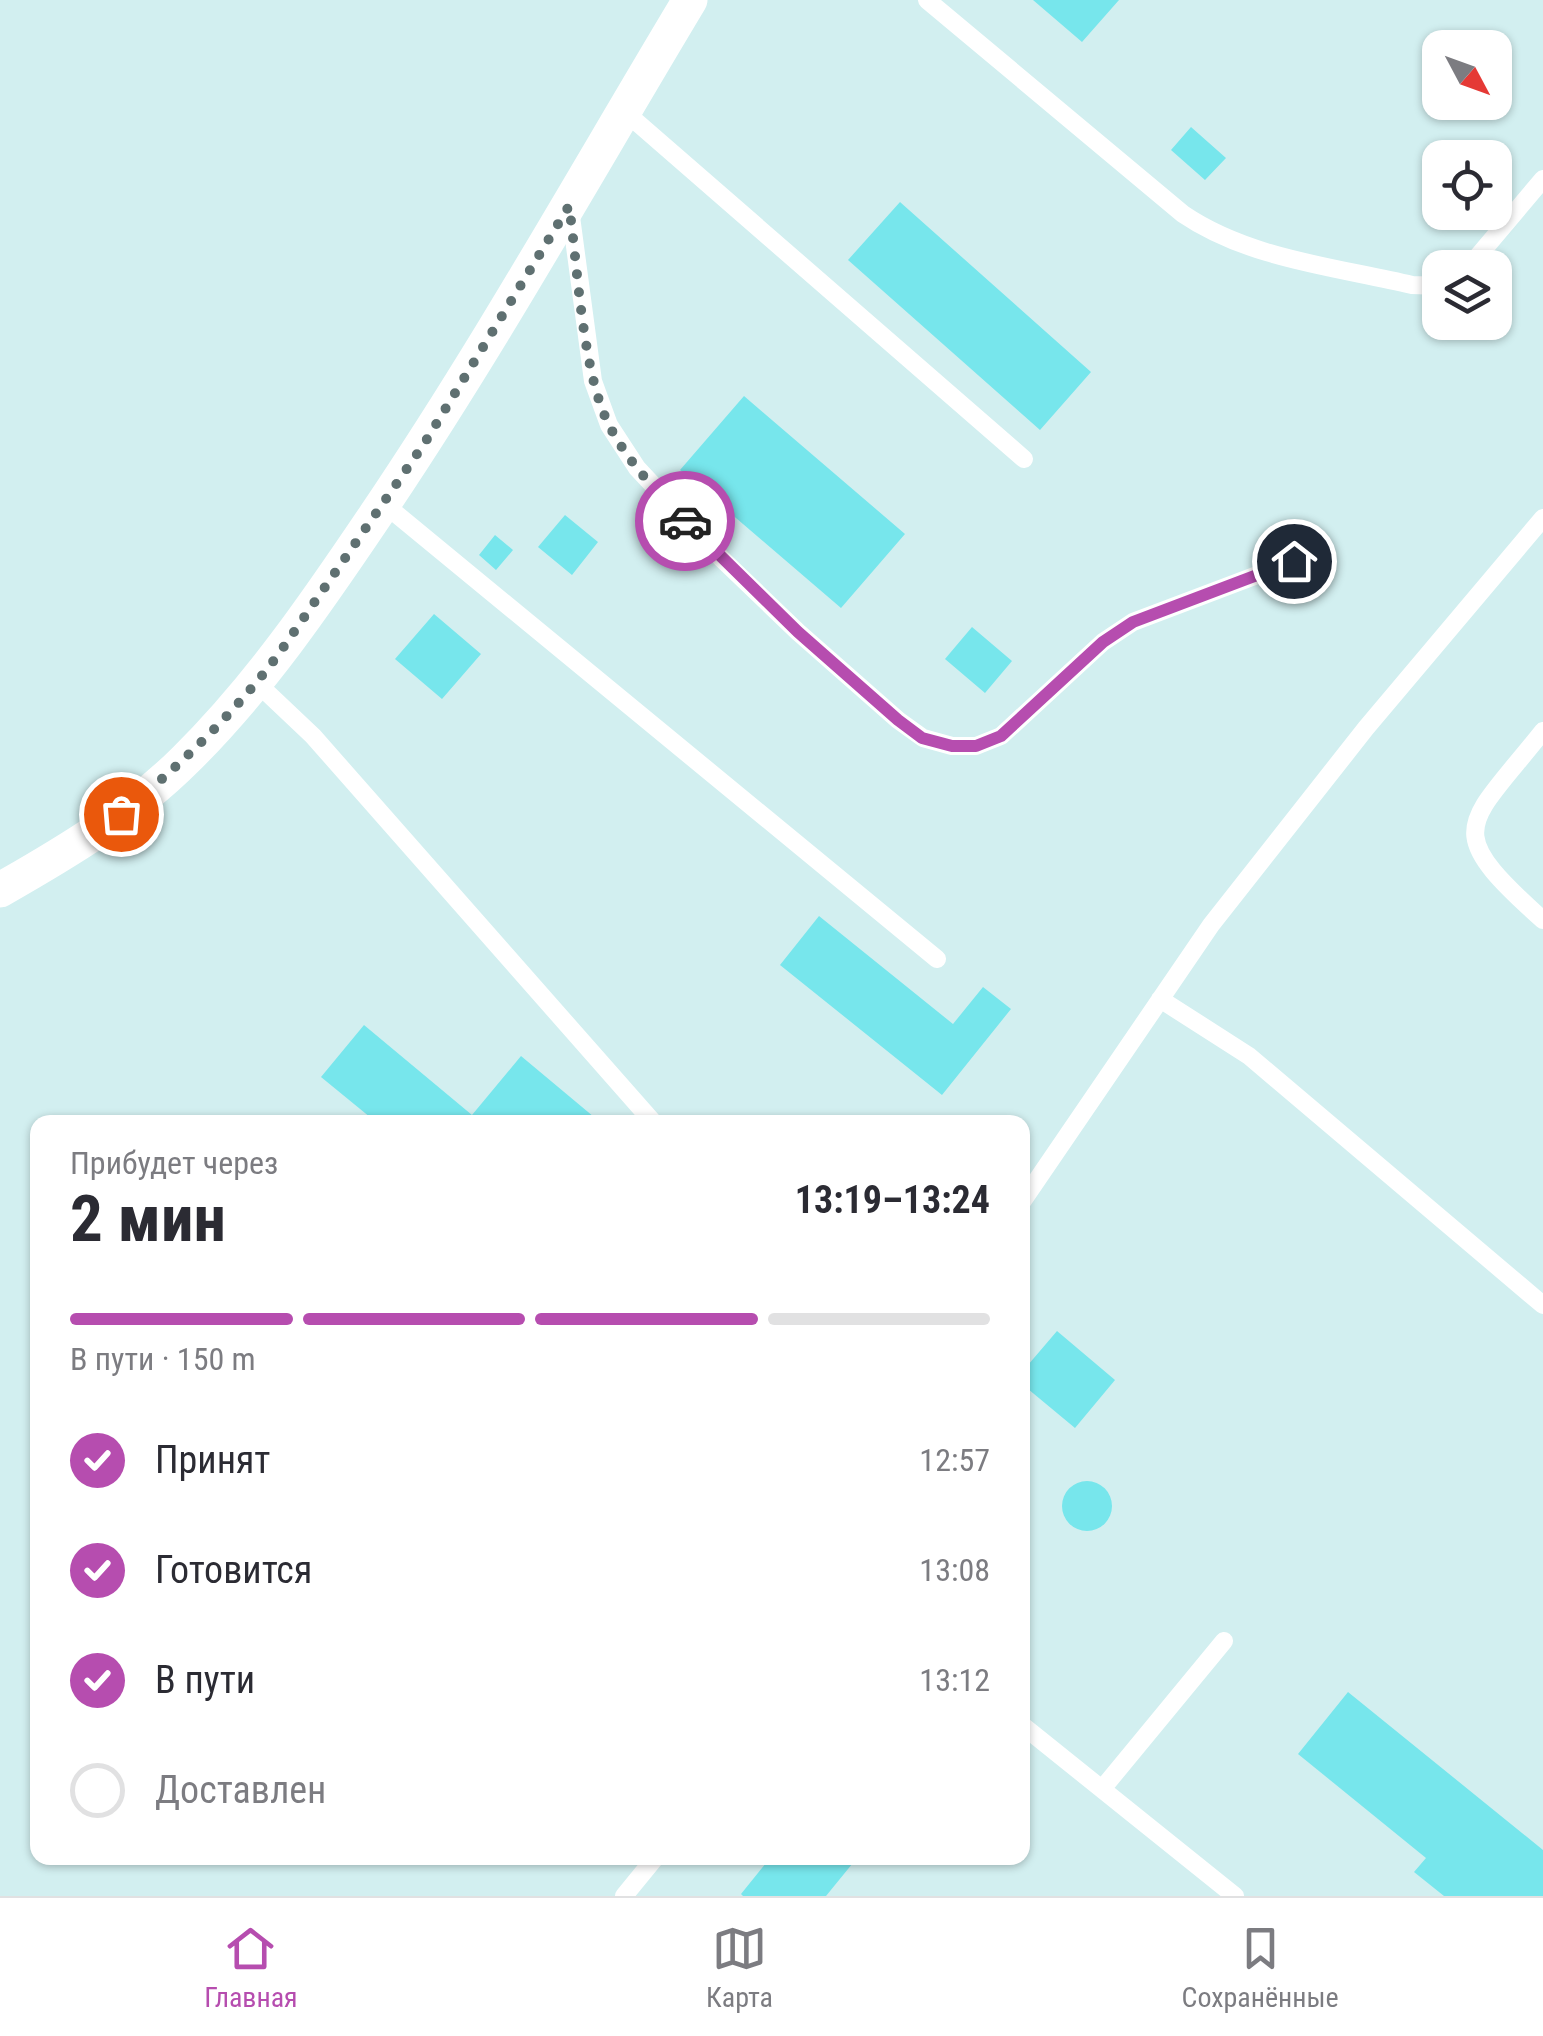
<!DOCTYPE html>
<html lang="ru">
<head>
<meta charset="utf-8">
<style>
	:root { --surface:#fff; --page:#f7f7f7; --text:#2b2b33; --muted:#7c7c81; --line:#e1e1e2; --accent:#b64daf }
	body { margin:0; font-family:"Roboto Condensed",sans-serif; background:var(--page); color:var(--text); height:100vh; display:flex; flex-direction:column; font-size:38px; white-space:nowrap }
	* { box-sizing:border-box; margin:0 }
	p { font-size:32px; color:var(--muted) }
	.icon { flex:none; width:55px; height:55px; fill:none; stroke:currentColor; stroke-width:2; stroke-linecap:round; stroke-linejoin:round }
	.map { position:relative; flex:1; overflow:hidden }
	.side { position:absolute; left:30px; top:1115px; width:1000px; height:750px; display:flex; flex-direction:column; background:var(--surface); border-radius:20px; box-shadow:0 2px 8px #0004 }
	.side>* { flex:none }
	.needle { width:65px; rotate:131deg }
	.fabs { position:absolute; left:1422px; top:30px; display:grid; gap:20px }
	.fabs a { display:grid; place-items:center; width:90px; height:90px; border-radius:20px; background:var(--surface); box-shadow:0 2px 8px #0004; font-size:50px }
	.pin { position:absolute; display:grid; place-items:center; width:85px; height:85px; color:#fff; margin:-42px; border:5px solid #fff; border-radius:50%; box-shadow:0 2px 10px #0007 }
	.courier { position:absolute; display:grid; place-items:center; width:100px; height:100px; margin:-50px; border:8px solid #b64daf; border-radius:50%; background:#fff; color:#222; box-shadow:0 2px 12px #0007 }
	.overview em { font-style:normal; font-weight:700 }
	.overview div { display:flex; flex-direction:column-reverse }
	.overview { display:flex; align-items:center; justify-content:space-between; height:170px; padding:0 40px }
	h1 { font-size:65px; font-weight:700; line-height:75px }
	.bar { display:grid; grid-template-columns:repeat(4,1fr); gap:15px 10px; align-content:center; height:120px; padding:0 40px }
	.bar i { height:12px; border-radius:8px; background:var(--line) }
	.bar .on { background:var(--accent) }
	.bar p { grid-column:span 4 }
	ol { padding:0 40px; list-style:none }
	li { display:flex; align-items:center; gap:30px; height:110px }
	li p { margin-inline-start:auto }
	li .icon { padding:10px; border-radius:50%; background:var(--accent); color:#fff; stroke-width:4 }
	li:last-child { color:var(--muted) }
	li i { width:55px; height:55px; border:5px solid var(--line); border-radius:50% }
	.tabs { display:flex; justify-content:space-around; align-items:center; height:140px; border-top:2px solid var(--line); background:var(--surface); font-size:28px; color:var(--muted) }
	.tabs a { display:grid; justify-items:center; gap:5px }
	.tabs .on { color:var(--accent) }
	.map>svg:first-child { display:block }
	.building { fill:#77e6ec }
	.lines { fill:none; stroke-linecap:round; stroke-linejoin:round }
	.lane { stroke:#fff; stroke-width:18 }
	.street { stroke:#fff; stroke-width:35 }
	.done { stroke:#5f7071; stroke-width:10; stroke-dasharray:0 18 }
	.route { stroke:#b64daf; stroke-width:12 }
</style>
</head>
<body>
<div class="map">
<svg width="1543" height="1896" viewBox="0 0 1543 1896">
	<rect width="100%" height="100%" fill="#d2eff0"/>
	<path class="building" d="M1033,0h86l-37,42z
		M1191,127l35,31 -21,22 -34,-30z
		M900,202l191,170 -51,58 -192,-170z
		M744,396l161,138 -64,74 -161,-138z
		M565,515l33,27 -26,33 -34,-28z
		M495,535l18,15 -17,20 -17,-15z
		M434,614l47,40 -39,45 -47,-40z
		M972,627l40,34 -27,32 -40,-34z
		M819,916l134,108 30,-37 28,22 -69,86 -162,-130z
		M364,1025l108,90 49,-59 73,61 -5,5h-213l-55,-45z
		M1057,1331l58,49 -40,48 -53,-44v-12z
		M1062 1506a25 25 0 1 1 50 0a25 25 0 1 1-50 0Z
		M1348,1692l195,158v46h-99l-30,-24 12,-14 -128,-104z
		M770,1858h87l-31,38h-83l-2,-2z"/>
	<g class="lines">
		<path class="lane" d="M927,0l256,214c66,45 153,53 229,71l28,1
			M624,111l400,348
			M570,209l23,172 16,44 28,43 85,91 76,73 100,88 25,18 29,8h24l25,-10 102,-94 30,-20 161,-61
			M1468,268l75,-89
			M383,503l554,456
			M257,683l56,53 340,386
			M1543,731c-77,97 -103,97 0,189
			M1160,999l89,57 294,249
			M1022,1202l189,-277 155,-197 177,-210
			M1022,1725l213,171
			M1102,1789l122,-148
			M624,1896l31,-38"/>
		<path class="street" d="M0,890c65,-37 132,-77 185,-130 74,-73 132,-158 190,-244 113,-167 211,-343 315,-516"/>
	</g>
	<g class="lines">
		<path class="done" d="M121,814c58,-48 112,-99 157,-159l146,-211 145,-238c9,61 13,166 40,219 18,36 48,67 76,96"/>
		<path class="route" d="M685,521l113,111 100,88 24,18 30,8h24l25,-10 102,-94 30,-20 161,-61"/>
	</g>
</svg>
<div class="fabs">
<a><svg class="needle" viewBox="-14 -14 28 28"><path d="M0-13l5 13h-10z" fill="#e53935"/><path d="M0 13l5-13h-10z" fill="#7c7c81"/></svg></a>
<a><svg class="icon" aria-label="locate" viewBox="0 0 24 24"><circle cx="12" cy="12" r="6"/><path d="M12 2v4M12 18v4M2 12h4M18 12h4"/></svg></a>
<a><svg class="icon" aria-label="layers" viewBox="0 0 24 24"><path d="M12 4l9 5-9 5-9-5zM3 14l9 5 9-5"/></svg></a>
</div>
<div class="pin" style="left:121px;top:814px;background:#ea580c"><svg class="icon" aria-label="bag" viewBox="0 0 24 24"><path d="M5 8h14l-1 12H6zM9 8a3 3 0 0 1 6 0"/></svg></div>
<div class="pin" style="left:1294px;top:561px;background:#1f2937"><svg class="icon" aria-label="home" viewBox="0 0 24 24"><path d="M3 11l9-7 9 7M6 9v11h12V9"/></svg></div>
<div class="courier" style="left:685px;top:521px"><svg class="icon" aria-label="car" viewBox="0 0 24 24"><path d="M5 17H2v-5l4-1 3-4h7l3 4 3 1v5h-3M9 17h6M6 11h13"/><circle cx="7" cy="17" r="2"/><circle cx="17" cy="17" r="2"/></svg></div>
<section class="side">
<div class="overview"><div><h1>2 мин</h1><p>Прибудет через</p></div><em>13:19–13:24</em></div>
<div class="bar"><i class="on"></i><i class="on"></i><i class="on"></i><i></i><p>В пути · 150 m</p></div>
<ol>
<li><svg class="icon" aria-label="check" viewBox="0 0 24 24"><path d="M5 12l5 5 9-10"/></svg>Принят<p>12:57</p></li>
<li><svg class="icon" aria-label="check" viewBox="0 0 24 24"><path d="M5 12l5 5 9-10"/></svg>Готовится<p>13:08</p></li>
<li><svg class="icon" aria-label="check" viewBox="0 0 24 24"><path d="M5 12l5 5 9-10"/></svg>В пути<p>13:12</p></li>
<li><i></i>Доставлен</li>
</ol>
</section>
</div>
<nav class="tabs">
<a class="on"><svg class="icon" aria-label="home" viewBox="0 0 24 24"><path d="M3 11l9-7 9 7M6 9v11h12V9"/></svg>Главная</a>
<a><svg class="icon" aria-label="map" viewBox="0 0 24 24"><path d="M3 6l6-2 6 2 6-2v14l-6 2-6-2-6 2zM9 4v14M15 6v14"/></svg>Карта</a>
<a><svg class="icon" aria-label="saved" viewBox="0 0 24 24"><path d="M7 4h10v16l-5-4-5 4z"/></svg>Сохранённые</a>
</nav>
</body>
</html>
